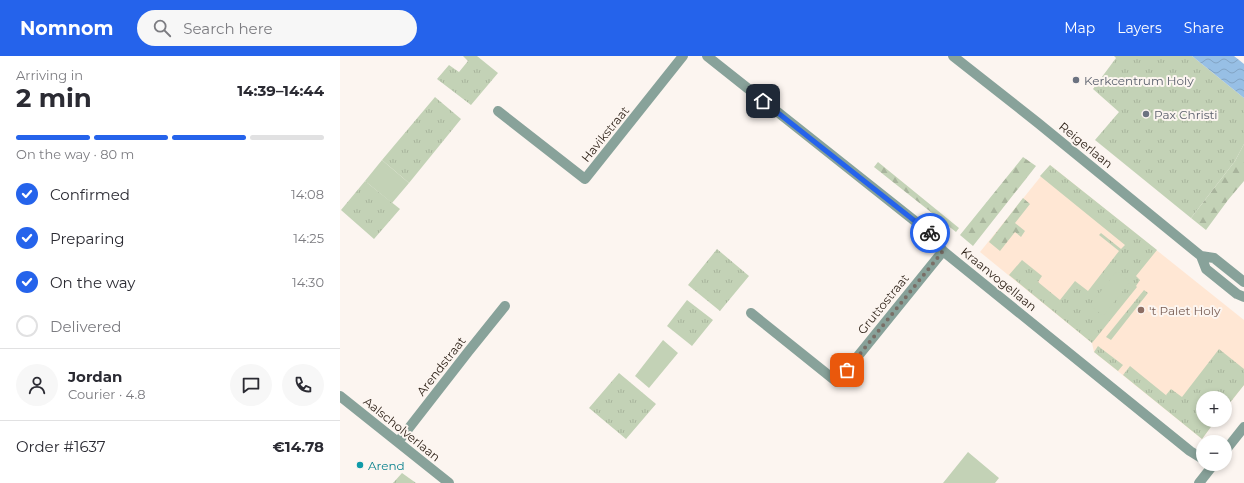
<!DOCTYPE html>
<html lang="en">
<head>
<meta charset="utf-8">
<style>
	:root { --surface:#fff; --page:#f7f7f7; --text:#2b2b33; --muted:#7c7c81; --line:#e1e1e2; --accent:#2563eb }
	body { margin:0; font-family:Montserrat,sans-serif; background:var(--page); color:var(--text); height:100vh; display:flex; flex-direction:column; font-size:15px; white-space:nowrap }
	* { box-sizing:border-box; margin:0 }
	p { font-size:13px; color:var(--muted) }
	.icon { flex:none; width:22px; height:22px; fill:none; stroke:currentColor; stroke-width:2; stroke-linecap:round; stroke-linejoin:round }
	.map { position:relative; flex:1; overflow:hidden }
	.drawer { display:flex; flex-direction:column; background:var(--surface); width:340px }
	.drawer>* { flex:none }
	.fabs { position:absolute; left:856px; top:335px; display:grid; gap:8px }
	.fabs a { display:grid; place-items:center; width:36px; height:36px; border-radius:50%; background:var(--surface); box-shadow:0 2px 6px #0003; font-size:20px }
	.pin { position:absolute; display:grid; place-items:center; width:34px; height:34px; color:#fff; margin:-17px; border-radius:8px; box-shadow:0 2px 6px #0006 }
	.courier { position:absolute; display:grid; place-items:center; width:40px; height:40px; margin:-20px; border:3px solid #2563eb; border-radius:50%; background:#fff; color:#222; box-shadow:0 1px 5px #0007 }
	.head em { font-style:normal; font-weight:700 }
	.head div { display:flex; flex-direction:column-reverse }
	.head { display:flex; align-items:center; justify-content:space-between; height:68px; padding:0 16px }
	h1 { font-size:26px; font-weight:700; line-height:30px }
	.bar { display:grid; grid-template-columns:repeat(4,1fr); gap:6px 4px; align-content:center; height:48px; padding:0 16px }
	.bar i { height:5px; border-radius:3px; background:var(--line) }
	.bar .current { background:var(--accent) }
	.bar p { grid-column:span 4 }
	.line { display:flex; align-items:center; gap:10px; padding:0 16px; border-top:1px solid var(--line) }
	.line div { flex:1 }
	.round { display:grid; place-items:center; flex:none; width:42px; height:42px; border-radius:21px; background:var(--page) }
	ol { padding:0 16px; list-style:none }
	li { display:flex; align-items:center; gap:12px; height:44px }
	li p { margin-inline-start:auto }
	li .icon { padding:4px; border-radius:50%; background:var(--accent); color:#fff; stroke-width:4 }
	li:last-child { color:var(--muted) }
	li i { width:22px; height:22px; border:2px solid var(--line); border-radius:50% }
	header { display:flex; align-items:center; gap:24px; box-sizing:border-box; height:56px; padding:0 20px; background:var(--accent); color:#fff }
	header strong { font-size:19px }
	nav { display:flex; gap:22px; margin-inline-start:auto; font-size:14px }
	.search { width:280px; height:36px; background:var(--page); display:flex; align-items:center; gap:10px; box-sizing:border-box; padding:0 14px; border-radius:22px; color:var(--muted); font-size:15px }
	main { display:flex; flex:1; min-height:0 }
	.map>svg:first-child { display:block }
	.built { fill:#ffe7d4 }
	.grass { fill:url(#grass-tufts) }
	.forest { fill:url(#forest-firs) }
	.green { fill:#c3d2b6 }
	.water { fill:url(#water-waves) }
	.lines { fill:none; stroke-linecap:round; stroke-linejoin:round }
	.street { stroke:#88a29a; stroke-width:10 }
	.done { stroke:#796e66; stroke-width:4; stroke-dasharray:0 7.2 }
	.route { stroke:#2563eb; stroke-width:5 }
	.worship-dot { fill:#6b7280; stroke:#fcf5f0; stroke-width:1.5 }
	.education-dot { fill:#8d6e63; stroke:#fcf5f0; stroke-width:1.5 }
	.culture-dot { fill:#0f9aa8; stroke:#fcf5f0; stroke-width:1.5 }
	.labels { text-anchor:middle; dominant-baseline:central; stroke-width:4; stroke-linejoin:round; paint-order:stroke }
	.worship-label { font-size:12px; fill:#5b616d; stroke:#fcf5f0; text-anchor:start }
	.street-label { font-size:12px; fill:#32261c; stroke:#fcf5f0 }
	.education-label { font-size:12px; fill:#785e54; stroke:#fcf5f0; text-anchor:start }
	.culture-label { font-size:12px; fill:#0d838f; stroke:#fcf5f0; text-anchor:start }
</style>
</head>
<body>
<header>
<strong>Nomnom</strong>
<div class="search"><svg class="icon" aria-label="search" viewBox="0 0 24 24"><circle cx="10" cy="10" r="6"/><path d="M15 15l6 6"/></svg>Search here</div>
<nav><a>Map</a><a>Layers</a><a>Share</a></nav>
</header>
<main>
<section class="drawer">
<div class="head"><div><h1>2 min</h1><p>Arriving in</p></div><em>14:39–14:44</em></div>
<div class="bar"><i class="current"></i><i class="current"></i><i class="current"></i><i></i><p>On the way · 80 m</p></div>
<ol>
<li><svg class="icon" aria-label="check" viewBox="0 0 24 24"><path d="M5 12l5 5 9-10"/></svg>Confirmed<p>14:08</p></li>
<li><svg class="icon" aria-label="check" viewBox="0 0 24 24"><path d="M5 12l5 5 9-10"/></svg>Preparing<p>14:25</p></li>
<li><svg class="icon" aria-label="check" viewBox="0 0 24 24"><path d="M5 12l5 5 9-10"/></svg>On the way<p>14:30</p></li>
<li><i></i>Delivered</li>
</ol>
<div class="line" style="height:72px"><a class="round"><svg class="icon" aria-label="person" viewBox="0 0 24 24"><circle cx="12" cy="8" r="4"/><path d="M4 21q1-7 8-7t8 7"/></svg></a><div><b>Jordan</b><p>Courier · 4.8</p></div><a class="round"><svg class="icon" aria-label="chat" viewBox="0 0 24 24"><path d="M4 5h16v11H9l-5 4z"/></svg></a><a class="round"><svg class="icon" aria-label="phone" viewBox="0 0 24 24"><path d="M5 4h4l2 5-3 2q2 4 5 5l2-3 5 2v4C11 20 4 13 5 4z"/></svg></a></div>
<div class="line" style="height:52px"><div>Order #1637</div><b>€14.78</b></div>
</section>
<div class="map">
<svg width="904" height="427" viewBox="0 0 904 427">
	<defs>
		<pattern id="grass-tufts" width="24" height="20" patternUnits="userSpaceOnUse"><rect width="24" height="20" fill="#c3d2b6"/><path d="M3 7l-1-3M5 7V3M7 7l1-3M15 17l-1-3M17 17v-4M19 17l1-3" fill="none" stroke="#a8b49c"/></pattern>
		<pattern id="forest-firs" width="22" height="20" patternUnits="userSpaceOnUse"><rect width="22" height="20" fill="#c3d2b6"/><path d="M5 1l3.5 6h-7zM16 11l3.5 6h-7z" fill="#a8b49c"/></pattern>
		<pattern id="water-waves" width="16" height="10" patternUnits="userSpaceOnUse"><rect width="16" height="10" fill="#97bfe5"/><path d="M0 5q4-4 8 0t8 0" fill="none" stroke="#83a4c4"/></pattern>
	</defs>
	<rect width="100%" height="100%" fill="#fcf5f0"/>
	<path class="built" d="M710,109l194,155v65l-19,24v-11h-22v22h13l-14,19 -108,-87 -2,-9 -112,-91z"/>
	<path class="grass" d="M123,0h14l21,17 -27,32 -34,-26 12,-14 10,7 9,-11z
		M774,0h78l52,42v46l-9,17 -44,57 -96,-78 24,-28 -26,-23 23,-31z
		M95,41l26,22 -52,64 -27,-23z
		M710,109l107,85 -21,26 4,4 -4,6 1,1 -45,56 -83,-68 13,-15 20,16 -4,6 22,18 15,-19 13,10 31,-40 -20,-16 2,-2 20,16 4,-4 -85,-69z
		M25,125l35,28 -26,30 -33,-29z
		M377,193l32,27 -29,35 -32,-26z
		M804,234l4,3 -37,47 -5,-3z
		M347,244l26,20 -21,26 -25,-20z
		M758,290l25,19 -5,6 -24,-19z
		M879,293l25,20v16l-19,24v-11h-22v22h13l-14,19 -79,-64 7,-9 37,30 -1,-1 5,-6 11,8z
		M279,317l37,31 -30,35 -37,-31z
		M62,417l14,10h-23z"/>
	<path class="forest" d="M904,88v37l-16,19 -22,30 -15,-12 44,-57z
		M683,101l13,9 -63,80 -13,-11z
		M538,106l81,66 -3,4 -82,-65z
		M683,142l7,6 -15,19 10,8 -4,6 -6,-5 -15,19 -11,-9z"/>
	<path class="green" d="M42,104l27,23 -17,20 -27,-22z
		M777,215l13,11 -27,34 -13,-11z
		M323,284l15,13 -29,35 -14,-12z
		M628,396l31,26 -4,5h-52z"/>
	<path class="water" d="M852,0h42l10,8v34z"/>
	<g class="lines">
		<path class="street" d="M367,0l223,177 13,18 247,200 13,8
			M613,0l85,67 163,133 13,2 30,24
			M158,55l87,68 98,-123
			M861,200l5,13 31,25 7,3
			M411,257l86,69 106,-131
			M0,340l109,87
			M58,386l70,-90 37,-46
			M885,395l19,-24
			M859,427l15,-19"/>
	</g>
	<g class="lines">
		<path class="done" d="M507,314l96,-119 -13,-18"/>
		<path class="route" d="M423,45l167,132"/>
	</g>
	<g class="worship-dot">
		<circle cx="736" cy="24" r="4"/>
		<circle cx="806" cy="58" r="4"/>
	</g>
	<circle class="education-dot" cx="801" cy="254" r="4"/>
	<circle class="culture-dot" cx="20" cy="409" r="4"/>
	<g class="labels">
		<g class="worship-label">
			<text x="744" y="24">Kerkcentrum Holy</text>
			<text x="814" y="58">Pax Christi</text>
		</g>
		<g class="street-label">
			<text transform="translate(265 78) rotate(-51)">Havikstraat</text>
			<text transform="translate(746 89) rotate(39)">Reigerlaan</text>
			<text transform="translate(659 223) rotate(39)">Kraanvogellaan</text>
			<text transform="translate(543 248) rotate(-51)">Gruttostraat</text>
			<text transform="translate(101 310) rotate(-52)">Arendstraat</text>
			<text transform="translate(62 373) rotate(39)">Aalscholverlaan</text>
		</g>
		<g class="education-label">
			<text x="809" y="254">'t Palet Holy</text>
		</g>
		<g class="culture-label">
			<text x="28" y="409">Arend</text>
		</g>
	</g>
</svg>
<div class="fabs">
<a>+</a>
<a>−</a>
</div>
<div class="pin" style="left:507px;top:314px;background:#ea580c"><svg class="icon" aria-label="bag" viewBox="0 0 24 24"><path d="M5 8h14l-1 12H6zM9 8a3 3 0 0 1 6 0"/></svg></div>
<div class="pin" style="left:423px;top:45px;background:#1f2937"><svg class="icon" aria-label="home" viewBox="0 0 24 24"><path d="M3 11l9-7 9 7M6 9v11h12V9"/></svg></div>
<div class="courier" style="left:590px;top:177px"><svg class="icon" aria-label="bike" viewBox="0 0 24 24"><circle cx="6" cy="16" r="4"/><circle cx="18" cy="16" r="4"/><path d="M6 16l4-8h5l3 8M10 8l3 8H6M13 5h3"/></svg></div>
</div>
</main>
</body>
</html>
